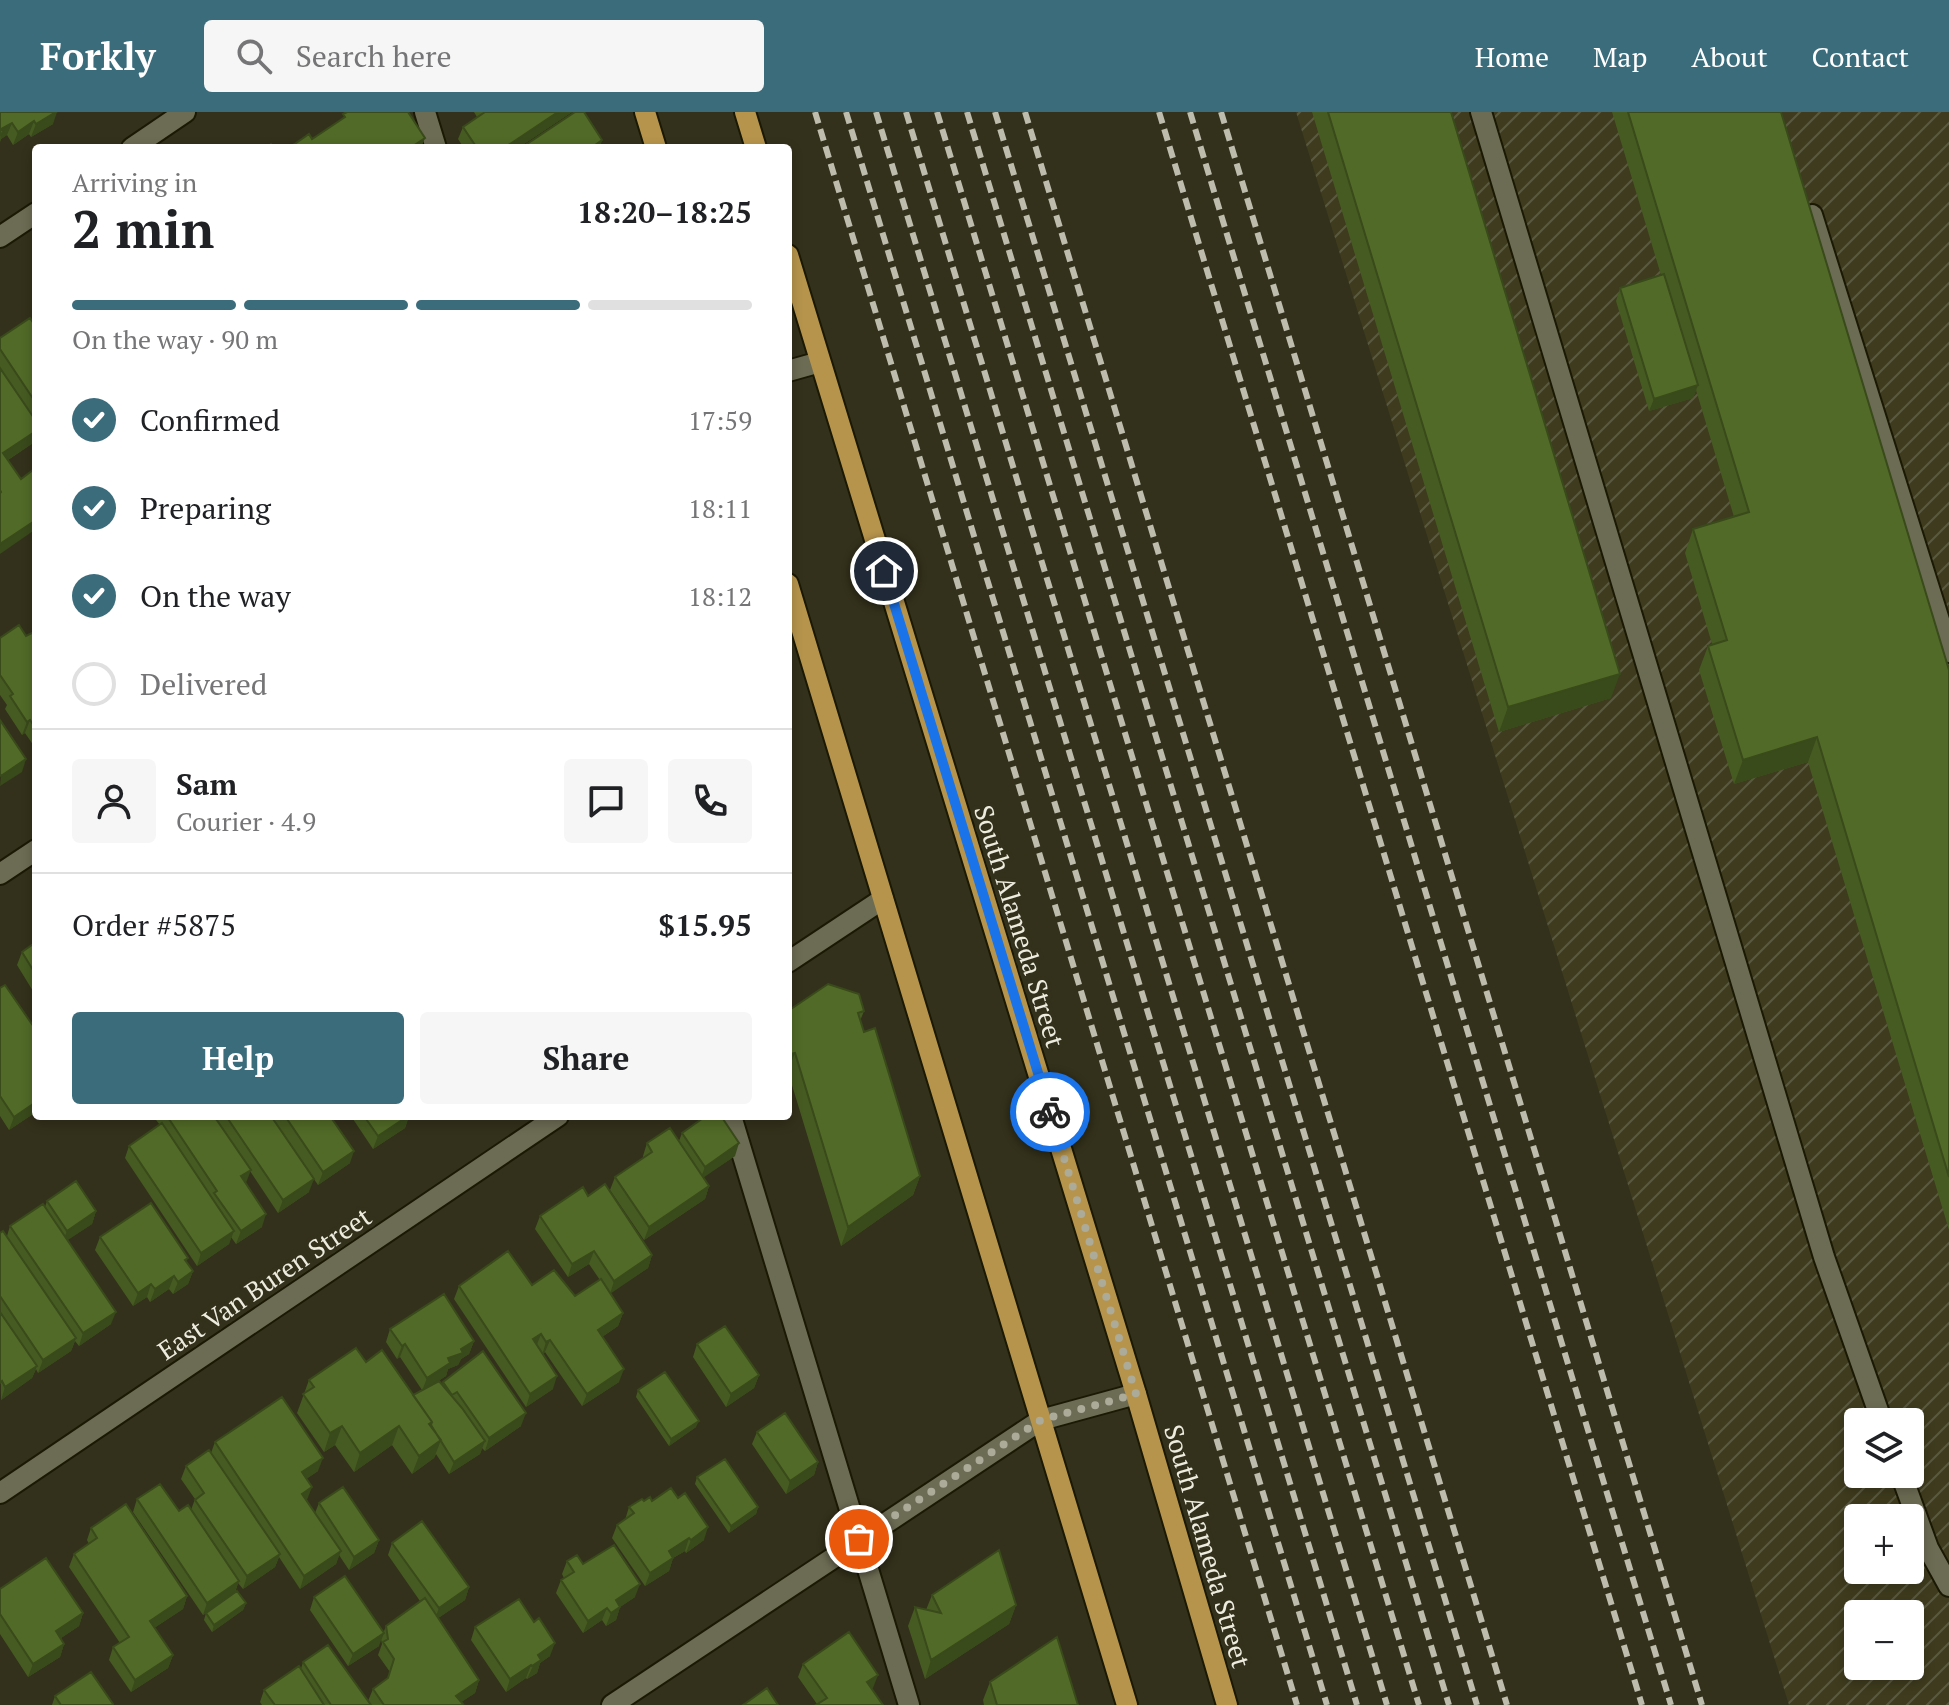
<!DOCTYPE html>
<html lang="en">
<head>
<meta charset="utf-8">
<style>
	:root { --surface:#fff; --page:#f6f6f6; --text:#202124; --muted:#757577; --line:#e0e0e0; --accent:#3b6c7c }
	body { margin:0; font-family:"PT Serif",serif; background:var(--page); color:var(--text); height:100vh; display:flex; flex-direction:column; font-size:30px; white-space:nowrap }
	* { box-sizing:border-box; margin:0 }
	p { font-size:26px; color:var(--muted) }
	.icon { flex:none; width:44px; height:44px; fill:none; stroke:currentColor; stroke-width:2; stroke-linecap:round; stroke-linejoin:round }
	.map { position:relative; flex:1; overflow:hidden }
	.side { position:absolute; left:32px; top:32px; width:760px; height:976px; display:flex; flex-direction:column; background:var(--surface); border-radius:8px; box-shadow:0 4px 12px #0003 }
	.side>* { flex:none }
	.controls { position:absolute; left:1844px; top:1296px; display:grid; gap:16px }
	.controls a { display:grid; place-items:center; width:80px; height:80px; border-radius:8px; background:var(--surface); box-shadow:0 4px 12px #0003; font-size:40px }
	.pin { position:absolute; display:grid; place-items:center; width:68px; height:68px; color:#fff; margin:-34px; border:4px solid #fff; border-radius:50%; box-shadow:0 2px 8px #0007 }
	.courier { position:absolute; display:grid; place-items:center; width:80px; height:80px; margin:-40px; border:6px solid #1a73e8; border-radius:50%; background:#fff; color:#222; box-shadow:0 2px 10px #0007 }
	.summary em { font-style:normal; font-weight:600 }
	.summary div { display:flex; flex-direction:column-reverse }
	.summary { display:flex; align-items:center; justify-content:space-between; height:136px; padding:0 40px }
	h1 { font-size:52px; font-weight:600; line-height:60px }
	.bar { display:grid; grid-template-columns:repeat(4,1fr); gap:12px 8px; align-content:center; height:96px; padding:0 40px }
	.bar i { height:10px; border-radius:6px; background:var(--line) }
	.bar .active { background:var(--accent) }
	.bar p { grid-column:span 4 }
	.line { display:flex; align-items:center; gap:20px; padding:0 40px; border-top:2px solid var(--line) }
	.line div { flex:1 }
	.round { display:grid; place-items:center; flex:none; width:84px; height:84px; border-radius:8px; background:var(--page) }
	ol { padding:0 40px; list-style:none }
	li { display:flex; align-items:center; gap:24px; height:88px }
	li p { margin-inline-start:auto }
	li .icon { padding:8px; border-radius:50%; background:var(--accent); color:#fff; stroke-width:4 }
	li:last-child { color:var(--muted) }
	li i { width:44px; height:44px; border:4px solid var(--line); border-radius:50% }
	.button { display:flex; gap:16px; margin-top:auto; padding:16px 40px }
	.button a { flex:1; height:92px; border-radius:8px; background:var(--accent); color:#fff; font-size:32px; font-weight:600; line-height:92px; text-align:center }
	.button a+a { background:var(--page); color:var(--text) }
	header { display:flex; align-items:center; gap:48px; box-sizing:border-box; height:112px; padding:0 40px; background:var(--accent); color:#fff }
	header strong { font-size:38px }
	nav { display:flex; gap:44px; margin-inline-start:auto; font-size:28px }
	.search { width:560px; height:72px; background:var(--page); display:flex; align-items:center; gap:20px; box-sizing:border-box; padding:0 28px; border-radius:8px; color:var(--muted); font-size:30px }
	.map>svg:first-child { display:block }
	.industrial { fill:url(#industrial-furrows); fill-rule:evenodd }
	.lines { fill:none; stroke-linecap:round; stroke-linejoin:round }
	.service-casing { stroke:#1b1904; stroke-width:24 }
	.minor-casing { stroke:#1b1904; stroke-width:24 }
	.primary-casing { stroke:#1b1904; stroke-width:24 }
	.service { stroke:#6c6b53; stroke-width:20 }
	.minor { stroke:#6c6b53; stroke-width:20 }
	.primary { stroke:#b6944c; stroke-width:20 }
	.rail { stroke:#bdbcad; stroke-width:6; stroke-dasharray:12 6; stroke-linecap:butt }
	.wall { fill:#465b22 }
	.shaded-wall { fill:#394a1b }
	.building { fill:#516a27; stroke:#394a1b; stroke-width:2 }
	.done { stroke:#acab9a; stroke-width:8; stroke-dasharray:0 14.4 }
	.route { stroke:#1a73e8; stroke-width:10 }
	.labels { text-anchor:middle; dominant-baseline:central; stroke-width:8; stroke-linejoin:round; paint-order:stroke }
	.street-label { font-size:26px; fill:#edecdf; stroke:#33311b }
</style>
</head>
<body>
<header>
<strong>Forkly</strong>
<div class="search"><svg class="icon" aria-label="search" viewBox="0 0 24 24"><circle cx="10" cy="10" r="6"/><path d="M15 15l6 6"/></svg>Search here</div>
<nav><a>Home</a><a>Map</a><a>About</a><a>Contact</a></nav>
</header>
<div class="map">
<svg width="1949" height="1593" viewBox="0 0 1949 1593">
	<defs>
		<pattern id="industrial-furrows" width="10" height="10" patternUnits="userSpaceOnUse" patternTransform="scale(2)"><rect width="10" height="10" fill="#3e3b1e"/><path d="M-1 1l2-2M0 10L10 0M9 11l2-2" fill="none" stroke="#5a583e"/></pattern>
	</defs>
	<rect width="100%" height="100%" fill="#33311b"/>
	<path class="industrial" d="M1296,0h653v1593h-160zM1858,1310h52v52h-52zM1858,1406h52v52h-52zM1858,1502h52v52h-52z"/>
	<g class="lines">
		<defs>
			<path id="service" d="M425,0l11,36
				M1481,0l343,1145 58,165
				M1812,103l137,437
				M731,1004l178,589
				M1901,1362l27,74 21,38"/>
			<path id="minor" d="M132,36l53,-36
				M0,125l36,-24
				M788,259l32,-9
				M0,762l36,-24
				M788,850l95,-63
				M0,1381l558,-377
				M612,1593l429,-285 95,-26"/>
			<path id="primary" d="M645,0l11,36
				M745,0l11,36
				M788,143l348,1139 91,311
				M788,472l339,1121"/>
		</defs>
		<use href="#service" class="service-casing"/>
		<use href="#minor" class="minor-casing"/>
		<use href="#primary" class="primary-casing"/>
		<use href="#service" class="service"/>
		<use href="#minor" class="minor"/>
		<use href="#primary" class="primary"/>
		<path class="rail" d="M815,0l482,1593
			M846,0l481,1593
			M876,0l481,1593
			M906,0l481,1593
			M937,0l482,1593
			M967,0l482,1593
			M995,0l482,1593
			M1025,0l482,1593
			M1159,0l483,1593
			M1190,0l481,1593
			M1221,0l481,1593"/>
	</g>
	<path class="wall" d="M0,0l53,12 -22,13 -2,-3 -16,11 -6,-10 -6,4 -1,3z
		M474,0h98l-54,36h-54l-6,-9 5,-12 14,-10z
		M1312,0h139l160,586 -112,34z
		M1612,0h169l168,558v560l-141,-468 -74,22 -35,-114 9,-24 4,-2 -27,-91 8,-24 41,-12 -38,-127 -3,8 -44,13 -33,-110 4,-13 41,-13z
		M36,215v114l-28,19 -8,94v-216z
		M36,519v118l-11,-16 -3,2 -17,-26 2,-4 -7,-10v-57l26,-2z
		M36,830v54l-19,-31 5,-13z
		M0,876l36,42v82l-27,18 -9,-14z
		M788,899h76l-4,10 4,11 56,144 -7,19 -72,51 -53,-174z
		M153,1004h118l38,76 -31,21 -28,-42 -5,12 17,44 -26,17 -5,-7 -2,7 -32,22 -72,-108 4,-12 31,-21z
		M271,1004h59l20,47 -32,22z
		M351,1004h58l-4,12 -32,21z
		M682,1021l53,23 -32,21 6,9 -4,13 -61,41 -34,-50 5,-13 28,-19v-2l4,-13 32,-2z
		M588,1084l64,59 -4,13 -38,25 13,20 -5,13 -16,11 17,45 -37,24 -37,-54 -2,2 10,35 -27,18 -72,-108 5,-13 73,-1 43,11 25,-16 -11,-16 -21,13 -33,-48 5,-13z
		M47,1089l49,10 -4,13 -25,16 44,84 -32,22 -4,-5 -4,10 -33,22 -2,-4 -4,9 -31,22 -1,-167 7,3 3,-10 35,-19z
		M100,1125l88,21 -2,3 7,10 -5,13 -15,10 -4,-5 -19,13 -3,-5 -14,9 -38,-56z
		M390,1217l84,12 -5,13 -8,5 -3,6 -10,4 -2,7 -11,7 7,2 1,-3 78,44 -36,25 -3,-3 -2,6 -31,20 -13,-20 -2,4 -22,16 -20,-29 -38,27 -19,-27 -11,7 -27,-39 12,-33 57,-18 47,33 9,-5 -22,-33 -3,2 -11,-17z
		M697,1232l62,31 -5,13 -28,19 -33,-50z
		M638,1278l58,37 -27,19 -33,-49z
		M757,1320l61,30 -4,13 -28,19 -34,-50z
		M215,1330l103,29 -12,8 1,21 8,13 4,-10 60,37 -5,13 -25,17 -10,-15 -3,9 -36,25 -21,-32 -4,10 -32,22 -5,-6 -3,10 11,10 -3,7 -31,22 -8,-12 2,-7 4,-2 -7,4 -70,-103 4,-13 42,12 12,-1 4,-11 -14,-20 5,-13 25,-13z
		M697,1365l61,30 -2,7 -27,19 -34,-49z
		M644,1389h8l52,39 -18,13 -1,-2 -12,7 -4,13 -24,15 -33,-48 5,-13 8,-5 4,-13z
		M91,1416l96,68 -4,13 -29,19 19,27 -5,13 -37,24 -22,-32 4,-13 7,-4 -51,-76 5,-13 15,-10 -2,-4z
		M392,1431l77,44 -4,13 -27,18 41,62 -4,13 -14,9 1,3h-200l-2,-3 4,-12 37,-21 2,-7 65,39 5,-12 15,-11 2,-6 -12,-17 4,-11 -1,-5 5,-13 34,-25 -32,-46z
		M567,1449l16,3 52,33 -15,10 -4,13 -10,6 -4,-6 -19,13 -27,-40 5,-13 3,-2 -2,-4z
		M0,1477l83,24 -4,13 -18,12 3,6 -4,13 -32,20 -28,-43z
		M932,1483l84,10 -7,19 -84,55 -17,-53 7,-19 11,3z
		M314,1485l65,49 -31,20 -38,-56z
		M475,1515l75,29 -10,7 -3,10 -10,6 -1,-1 -20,14 -35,-52z
		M803,1552l70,24 -56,16 -19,-27z
		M990,1570l88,23h-94l-1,-5z
		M55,1584l58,8v1h-61z"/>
	<path class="shaded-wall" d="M56,0h1l-4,12 -22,13 5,-13z
		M558,0h14l-54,36h-14z
		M34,9l-5,13 -16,11 5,-13z
		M12,11l-5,12 -6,4 -1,3 1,-13z
		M425,26l-4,10h-11z
		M602,28l-2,8h-9z
		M1698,273l-5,13 -44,13 5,-12z
		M36,319v10l-36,24 3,-12z
		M36,408v9l-36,25v-10z
		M1620,562l-9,24 -112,34 9,-25z
		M30,608l-5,13 -3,2 5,-13z
		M1817,625l-9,25 -74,22 9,-24z
		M26,647l-4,13 -22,14 1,-10z
		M795,941l-7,18v-12l2,-5z
		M36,990v10l-27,18 5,-13z
		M408,1004h1l-4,12 -32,21 5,-13z
		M739,1031l-4,13 -35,24 5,-13z
		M354,1039l-4,12 -32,22 5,-13z
		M251,1058l-5,13 -5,-7z
		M920,1064l-7,19 -72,51 7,-19z
		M314,1067l-5,13 -31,21 5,-13z
		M709,1074l-4,13 -61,41 5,-13z
		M96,1099l-4,13 -30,20 5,-13z
		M266,1102l-4,13 -26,17 5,-13z
		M234,1119l-5,13 -32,22 4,-13z
		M594,1139l-5,13 -21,13 4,-13z
		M652,1143l-4,13 -38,26 4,-13z
		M193,1159l-5,13 -15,10 5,-12z
		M174,1164l-5,13 -19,13 5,-13z
		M151,1172l-4,13 -14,9 5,-13z
		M116,1200l-5,12 -32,22 4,-13z
		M623,1201l-5,13 -25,17 5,-13z
		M541,1222l-5,13 -3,-8z
		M76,1226l-5,13 -33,22 5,-13z
		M550,1228l-5,12 -3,3 4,-13z
		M474,1229l-5,13 -8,5 -3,6 -10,4 -2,7 -24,15 5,-13 21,-20z
		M405,1232l-5,13 -3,2 5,-13z
		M37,1254l-5,12 -31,22 4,-13z
		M624,1257l-5,13 -37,24 5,-12z
		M759,1263l-5,13 -28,19 5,-13z
		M557,1264l-4,13 -27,18 4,-13z
		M526,1301l-5,13 -36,25 4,-13z
		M699,1309l-3,6 -27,19 2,-7z
		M342,1314l-7,19 -11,7 6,-19z
		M399,1314l-7,19 -38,27 6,-19z
		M441,1328l-7,18 -22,16 7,-18z
		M485,1329l-5,13 -31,20 5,-12z
		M323,1346l-5,13 -21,14 5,-13z
		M818,1350l-4,13 -28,19 4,-13z
		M312,1375l-5,13 -9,7 4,-13z
		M758,1395l-2,7 -27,19 2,-7z
		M708,1415l-4,13 -18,13 5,-13z
		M689,1426l-4,13 -12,7 -4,13 -24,15 5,-13 19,-22z
		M379,1428l-5,13 -25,17 5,-13z
		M341,1439l-5,13 -36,25 4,-13z
		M280,1442l-5,13 -32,22 4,-13z
		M239,1469l-5,13 -31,21 4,-12z
		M640,1472l-5,13 -15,10 -4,13 -10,6 10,-26z
		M469,1475l-4,13 -31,21 5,-13z
		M187,1484l-4,13 -38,25 5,-13z
		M246,1491l-3,7 -31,22 2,-7z
		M1016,1493l-7,19 -84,55 6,-19z
		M607,1496l-5,12 -19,13 5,-12z
		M83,1501l-4,13 -27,18 4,-13z
		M384,1521l-5,13 -31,20 5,-12z
		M555,1531l-5,13 -10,7 -3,10 -10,6 11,-24z
		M64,1532l-4,13 -32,20 5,-13z
		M173,1543l-5,13 -37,24 4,-12z
		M531,1553l-5,13 -20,14 4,-13z
		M878,1563l-5,13 -10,7 4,-13z
		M479,1568l-4,13 -18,12 -1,-9z"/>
	<path class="building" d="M0,0h56l-20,12 -2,-3 -16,11 -6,-9 -11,6 2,3 -3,3z
		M347,0h61l17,26 -15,10h-121l20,-14 3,5 33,-22 -2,-3z
		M485,0h73l-54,36h-27l-14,-21z
		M575,0h9l18,28 -11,8h-70z
		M1328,0h123l169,562 -112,33z
		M1628,0h153l168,558v507l-132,-440 -74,23 -35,-114 19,-6 -34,-111 56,-17z
		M271,32l3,4h-9z
		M1664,162l34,111 -44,14 -34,-111z
		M30,206l6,9v76l-36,-54v-11z
		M0,256l36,53v10l-33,22 18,26 12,-9 3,5v45l-36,24v-51l1,-1 -1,-2z
		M19,513l7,11 10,-5v98l-6,-9 -3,2 -17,-26 3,-2 -13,-19v-37z
		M0,608l26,39 -25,17 -1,-2z
		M36,830v33l-14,-23z
		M828,872l31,10 5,17 -6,2 6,19 11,-4 45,148 -72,51 -53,-174 -5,1 -2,-5v-38z
		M5,873l31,45v72l-22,15 -14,-21v-108z
		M167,1004h47l37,54 -10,6 25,38 -25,17 -27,-38 3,-2z
		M226,1004h45l43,63 -31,21z
		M285,1004h45l24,35 -31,21z
		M364,1004h44l-30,20z
		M706,1004h15l18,27 -34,24 -23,-34z
		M162,1011l72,108 -33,22 -72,-107z
		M670,1016l39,58 -60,41 -34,-50 37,-25 -5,-9z
		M76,1069l20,30 -29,20 -20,-30z
		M605,1072l47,71 -38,26 -20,-30 -22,13 -32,-48 43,-29 5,9z
		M151,1091l37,55 -3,2 8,11 -15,11 -4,-6 -19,13 -4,-5 -13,9 -38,-56z
		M43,1092l73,108 -33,21 -73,-107z
		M3,1119l73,107 -33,22 -43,-64v-63z
		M508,1139l24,34 22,-15 21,26 26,-17 22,34 -25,17 26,39 -37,25 -37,-54 -4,2 -5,-8 -8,5 24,37 -27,18 -71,-108z
		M444,1182l30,47 -13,8 2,4 -15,5 2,5 -23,15 -22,-34 -3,2 -12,-17z
		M0,1200l37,54 -32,21 -3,-6 -2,2z
		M725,1214l34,49 -28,19 -34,-50z
		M356,1236l10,14 16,-12 50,72 -3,2 12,16 -22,16 -20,-30 -39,27 -18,-27 -12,7 -27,-39 11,-7 -5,-7z
		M483,1239l43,62 -37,25 -32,-46 -5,3 -9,-13z
		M665,1260l34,49 -28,18 -33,-49z
		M439,1269l23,27 23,33 -31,21 -23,-37 1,-3 -19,-27z
		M282,1285l41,61 -21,14 10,15 -10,7 39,57 -37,25 -89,-134z
		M785,1301l33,49 -28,19 -33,-49z
		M209,1338l71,104 -33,22 -52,-76 9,-7 -18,-27z
		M725,1347l33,48 -27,19 -34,-49z
		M160,1372l19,27 9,-6 51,76 -32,22 -70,-104z
		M343,1375l36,53 -25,17 -35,-54z
		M671,1376l7,10 7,-5 23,34 -17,13 -2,-2 -20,13 4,7 -23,15 -33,-48 17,-12 -5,-6 13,-8 2,2 6,-4 2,4z
		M126,1392l61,92 -37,25 23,34 -38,25 -22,-33 16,-10 -55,-83 23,-16 -6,-10z
		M422,1409l47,66 -30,21 -47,-65z
		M614,1433l26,39 -24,16 4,7 -9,6 -4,-5 -19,13 -27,-41 13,-8 -7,-11 10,-6 6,9z
		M999,1438l17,55 -85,55 -16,-53 26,6 -9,-18z
		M46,1446l37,55 -27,18 8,13 -31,20 -33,-50v-25z
		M345,1464l39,57 -31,21 -39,-57z
		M237,1479l9,12 -32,22 -8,-12z
		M425,1486l54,82 -23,16 7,8 -2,1h-77l-11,-16 15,-11 6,-19 -11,-17 5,-3 -2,-13z
		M519,1487l15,23 5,-4 16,25 -17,12 3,5 -9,6 -1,-1 -21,14 -35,-52z
		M849,1520l29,43 -11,7 16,23h-67l11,-7 -24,-34z
		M1057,1525l21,68h-81l-7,-23z
		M328,1533l43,60h-40l-28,-43z
		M299,1554l25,39h-49l-11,-15z
		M91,1560l22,32 -1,1h-51l-6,-9z
		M767,1576l11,17h-35z"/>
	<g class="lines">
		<path class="done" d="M859,1427l182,-119 95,-26 -86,-282"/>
		<path class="route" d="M884,459l166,541"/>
	</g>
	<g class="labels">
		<g class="street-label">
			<text transform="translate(1020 814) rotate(73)">South Alameda Street</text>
			<text transform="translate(264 1171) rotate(-34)">East Van Buren Street</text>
			<text transform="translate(1208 1434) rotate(74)">South Alameda Street</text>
		</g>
	</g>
</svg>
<div class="controls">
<a><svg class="icon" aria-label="layers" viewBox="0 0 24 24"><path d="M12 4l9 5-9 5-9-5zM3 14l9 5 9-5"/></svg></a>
<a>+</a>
<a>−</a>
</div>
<div class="pin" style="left:859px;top:1427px;background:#ea580c"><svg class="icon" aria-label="bag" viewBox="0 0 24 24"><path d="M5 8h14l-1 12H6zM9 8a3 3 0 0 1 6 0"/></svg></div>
<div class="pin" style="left:884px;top:459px;background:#1f2937"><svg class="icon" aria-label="home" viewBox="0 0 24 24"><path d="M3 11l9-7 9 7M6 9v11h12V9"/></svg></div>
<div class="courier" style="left:1050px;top:1000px"><svg class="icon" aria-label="bike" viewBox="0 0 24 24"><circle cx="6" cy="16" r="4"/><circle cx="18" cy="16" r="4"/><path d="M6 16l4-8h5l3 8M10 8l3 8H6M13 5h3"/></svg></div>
<section class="side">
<div class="summary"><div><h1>2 min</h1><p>Arriving in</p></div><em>18:20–18:25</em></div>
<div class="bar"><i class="active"></i><i class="active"></i><i class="active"></i><i></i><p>On the way · 90 m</p></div>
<ol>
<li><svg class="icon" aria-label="check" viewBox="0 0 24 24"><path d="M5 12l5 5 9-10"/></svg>Confirmed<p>17:59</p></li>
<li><svg class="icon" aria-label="check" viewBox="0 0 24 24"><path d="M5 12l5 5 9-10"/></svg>Preparing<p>18:11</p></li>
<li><svg class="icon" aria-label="check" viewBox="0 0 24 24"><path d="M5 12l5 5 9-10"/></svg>On the way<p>18:12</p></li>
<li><i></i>Delivered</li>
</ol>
<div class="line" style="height:144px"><a class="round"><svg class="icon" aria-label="person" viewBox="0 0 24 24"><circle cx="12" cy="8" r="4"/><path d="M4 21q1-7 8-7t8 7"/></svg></a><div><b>Sam</b><p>Courier · 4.9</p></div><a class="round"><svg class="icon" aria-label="chat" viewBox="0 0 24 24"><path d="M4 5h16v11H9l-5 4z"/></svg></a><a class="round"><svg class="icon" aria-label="phone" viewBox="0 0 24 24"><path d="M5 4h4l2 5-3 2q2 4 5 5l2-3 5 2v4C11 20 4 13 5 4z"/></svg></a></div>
<div class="line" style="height:104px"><div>Order #5875</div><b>$15.95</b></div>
<div class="button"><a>Help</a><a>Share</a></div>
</section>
</div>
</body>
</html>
